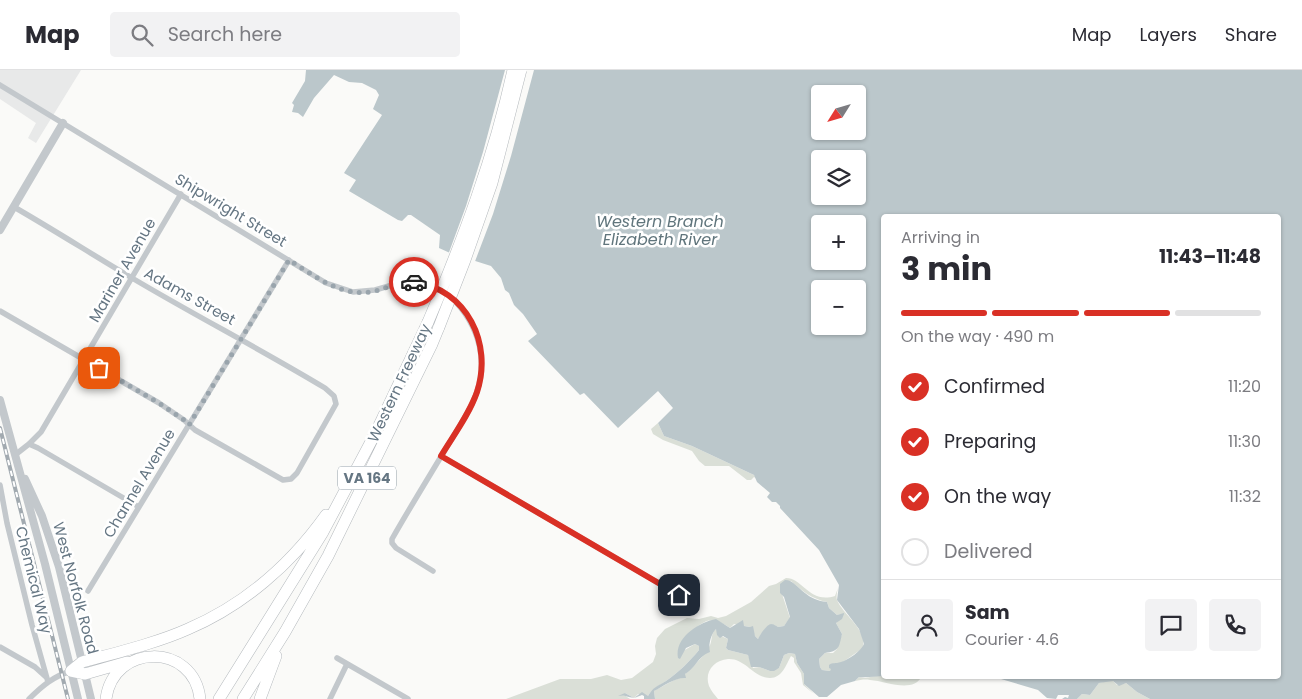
<!DOCTYPE html>
<html lang="en">
<head>
<meta charset="utf-8">
<style>
	:root { --surface:#fff; --page:#f2f2f3; --text:#2b2b33; --muted:#7c7c81; --line:#e1e1e2; --accent:#d93025 }
	body { margin:0; font-family:Poppins,sans-serif; background:var(--page); color:var(--text); height:100vh; display:flex; flex-direction:column; font-size:19px; white-space:nowrap }
	* { box-sizing:border-box; margin:0 }
	p { font-size:16px; color:var(--muted) }
	.icon { flex:none; width:28px; height:28px; fill:none; stroke:currentColor; stroke-width:2; stroke-linecap:round; stroke-linejoin:round }
	.map { position:relative; flex:1; overflow:hidden }
	.sheet { position:absolute; left:881px; top:144px; width:400px; height:465px; display:flex; flex-direction:column; background:var(--surface); border-radius:5px; box-shadow:0 1px 4px #0004 }
	.sheet>* { flex:none }
	.needle { width:32px; rotate:233deg }
	.controls { position:absolute; left:811px; top:15px; display:grid; gap:10px }
	.controls a { display:grid; place-items:center; width:55px; height:55px; border-radius:5px; background:var(--surface); box-shadow:0 1px 4px #0004; font-size:25px }
	.pin { position:absolute; display:grid; place-items:center; width:42px; height:42px; color:#fff; margin:-21px; border-radius:10px; box-shadow:0 2px 8px #0006 }
	.courier { position:absolute; display:grid; place-items:center; width:50px; height:50px; margin:-25px; border:4px solid #d93025; border-radius:50%; background:#fff; color:#222; box-shadow:0 1px 6px #0007 }
	.overview em { font-style:normal; font-weight:700 }
	.overview div { display:flex; flex-direction:column-reverse }
	.overview { display:flex; align-items:center; justify-content:space-between; height:85px; padding:0 20px }
	h1 { font-size:32px; font-weight:700; line-height:38px }
	.bar { display:grid; grid-template-columns:repeat(4,1fr); gap:8px 5px; align-content:center; height:60px; padding:0 20px }
	.bar i { height:6px; border-radius:4px; background:var(--line) }
	.bar .selected { background:var(--accent) }
	.bar p { grid-column:span 4 }
	.line { display:flex; align-items:center; gap:12px; padding:0 20px; border-top:1px solid var(--line) }
	.line div { flex:1 }
	.round { display:grid; place-items:center; flex:none; width:52px; height:52px; border-radius:5px; background:var(--page) }
	ol { padding:0 20px; list-style:none }
	li { display:flex; align-items:center; gap:15px; height:55px }
	li p { margin-inline-start:auto }
	li .icon { padding:5px; border-radius:50%; background:var(--accent); color:#fff; stroke-width:4 }
	li:last-child { color:var(--muted) }
	li i { width:28px; height:28px; border:2px solid var(--line); border-radius:50% }
	header { display:flex; align-items:center; gap:30px; box-sizing:border-box; height:70px; padding:0 25px; background:var(--surface); border-bottom:1px solid var(--line) }
	header strong { font-size:24px }
	nav { display:flex; gap:28px; margin-inline-start:auto; font-size:18px }
	.search { width:350px; height:45px; background:var(--page); display:flex; align-items:center; gap:12px; box-sizing:border-box; padding:0 18px; border-radius:5px; color:var(--muted); font-size:19px }
	.map>svg:first-child { display:block }
	.built { fill:#e8e9e9 }
	.green { fill:#dadfd7 }
	.water { fill:#bbc7cb; fill-rule:evenodd }
	.pier { fill:#fafaf8 }
	.lines { fill:none; stroke-linecap:round; stroke-linejoin:round }
	.motorway-casing { stroke:#b4b9bd; stroke-width:12 }
	.minor { stroke:#c3c8cc; stroke-width:5.5 }
	.tertiary { stroke:#c3c8cc; stroke-width:8 }
	.motorway { stroke:#fff; stroke-width:11 }
	.rail-casing { stroke:#a2aab0; stroke-width:4 }
	.rail { stroke:#fff; stroke-width:2; stroke-dasharray:5.5; stroke-linecap:butt }
	.motorway-bridge-casing { stroke:#b4b9bd; stroke-width:12; stroke-linecap:butt }
	.motorway-bridge { stroke:#fff; stroke-width:11 }
	.done { stroke:#99a4ac; stroke-width:5; stroke-dasharray:0 9 }
	.route { stroke:#d93025; stroke-width:6 }
	.labels { text-anchor:middle; dominant-baseline:central; stroke-width:5; stroke-linejoin:round; paint-order:stroke }
	.shield { fill:#fff; stroke:#939fa8; stroke-width:1 }
	.shield-label { font-size:14px; font-weight:bold; fill:#657683 }
	.street-label { font-size:15px; fill:#657683; stroke:#fff }
	.water-label { font-size:16px; font-style:italic; fill:#60757c; stroke:#fff }
</style>
</head>
<body>
<header>
<strong>Map</strong>
<div class="search"><svg class="icon" aria-label="search" viewBox="0 0 24 24"><circle cx="10" cy="10" r="6"/><path d="M15 15l6 6"/></svg>Search here</div>
<nav><a>Map</a><a>Layers</a><a>Share</a></nav>
</header>
<div class="map">
<svg width="1302" height="629" viewBox="0 0 1302 629">
	<rect width="100%" height="100%" fill="#fafaf8"/>
	<path class="built" d="M0,0h81l-45,73 -8,-5 8,-15 -36,-24z"/>
	<path class="green" d="M658,353l6,13 28,10 62,29 3,4 -3,-2 -3,3h-4l-18,-14h-24l-6,-5 -7,-10 -29,-11 -10,-6 -2,-5z
		M786,508c17,0 23,26 49,18l3,-8c-1,4 -2,9 -1,12 7,16 30,29 26,48l-33,23 -8,-1 -2,-3 -1,-8 6,-6h8l4,-4 5,-15 -6,-11 7,-9 -6,1 -8,-7 -2,-6c-15,-3 -25,-11 -36,-21l-11,7 10,30 -6,8 -6,1 -7,-3c-6,4 -9,9 -13,15l-3,-3 -5,-9 -16,-3 -4,4c-22,-15 -26,-6 -44,8l-3,15 12,-7 4,2v4c-9,11 -21,23 -33,31 -8,6 -13,6 -18,15l-10,-2 -4,4 -9,-5 -1,2 6,4h-124l54,-20h31l16,-4 14,5 11,-2 21,-16 3,-8 -1,-8 2,-8 8,-9 22,-11 12,1 12,-3 7,2 8,-2 25,-14 18,-16 7,-2z
		M716,559l5,7 7,3 -2,9 2,2 20,5 5,13 6,-1 11,4 9,-3 5,-13 5,-2 6,1 2,9 7,11v10l10,10 -11,-9 -2,-12 -7,-11v-4l-3,-2c-5,9 -9,22 -21,22 -16,0 -25,-20 -42,-19 -14,1 -24,13 -19,27 2,5 6,9 9,13h-63l-1,-8c10,-5 20,-12 31,-15v-2c6,-4 21,-21 24,-27 4,-7 1,-13 7,-18z
		M882,605l2,1h38c-9,18 -36,5 -52,4 -5,-1 -10,0 -15,1l4,-4 6,1z
		M1107,611h6l4,4 9,-2 11,9 13,7h-73l5,-5 8,1 9,-12z"/>
	<path class="water" d="M306,0h996v629h-152l-13,-7 -11,-9 -7,3 -6,-5 -14,2 -9,12 -8,-1 -5,5h-15l3,-2 3,1 1,-3h-11l-2,4 -9,-1 -9,-8 -37,-11 -3,-3h281v-460h-395v460c-8,0 -17,2 -25,1l-4,4 -14,4 -14,12h-8l-15,-13v-10l-7,-11 -2,-9 -6,-1 -5,2 -5,13 -5,3h-4l-11,-4h-8l-3,-12 -20,-5 -2,-2 2,-9 -5,-3 -3,2 -3,-3 -1,-6c-5,5 -8,16 -6,23 -13,5 -13,15 -25,22l1,4c-11,-1 -22,8 -32,13l1,8h-11v-3l-2,-1c-10,4 -8,3 -17,1 -2,-1 -5,0 -7,0l7,-3 9,5 8,-6 6,4c5,-9 10,-10 18,-15 12,-8 24,-20 33,-31v-4l-4,-2 -9,4 -6,11 -2,-1c-4,-20 21,-36 38,-39l14,9 13,-8 1,6 6,1 3,-1 2,10 3,3c2,-4 8,-14 13,-15 3,0 5,2 7,3l6,-1 6,-9 -6,-20 -4,-4v-9l5,-4c8,0 13,8 20,13 6,5 13,8 22,9l2,6 8,7 7,-2v1l-2,5 -6,4 6,11c-3,14 -3,17 -17,19l-6,6 1,8 2,3 8,1 1,-2 -2,-1v-3c4,-3 6,-1 12,-3 7,-2 20,-11 23,-18l-5,-15 -22,-29 2,-15 -20,-35 -39,-42v-2l-4,-4h-4l-5,-5 3,-4 -13,-11 -3,-7 -62,-29 -28,-10 -6,-13 15,-15 -15,-17 -40,37 -34,-35 -4,2 -52,-54 9,-7 -14,-20 -9,-9 -5,-12 -4,-3 -4,-12 -10,-12 -41,-13 -11,-5 1,-13 -29,-20h-3l-6,6 -4,-1 -49,-29 7,-11 -12,-7 38,-58 -9,-6 6,-14 -3,-5 -14,-7 -13,-1 -15,-7 -20,23 -11,19 -5,-4 -6,-1 2,-7 -2,-2 13,-22zM820,24h38v37h-38zM820,89h38v37h-38zM820,154h38v37h-38zM820,219h38v37h-38z"/>
	<path class="pier" d="M505,0h29l-23,86 -18,58 -19,50 -26,-9 18,-49 17,-54z"/>
	<g class="lines">
		<defs>
			<path id="motorway" d="M71,601l11,-9c33,-9 75,-19 106,-33 56,-24 103,-65 138,-114
				M71,601l14,3 42,-12
				M106,629c7,-56 88,-57 94,0
				M219,629l104,-167 52,-98 53,-112
				M243,629l42,-67 43,-76 104,-212 7,-17
				M260,629l16,-43"/>
		</defs>
		<use href="#motorway" class="motorway-casing"/>
		<path class="minor" d="M0,15l326,198 27,9 22,-2 28,-8 27,3 13,6
			M0,241l159,92 25,17 11,10 88,50 8,-1 6,-6 39,-69 -2,-8 -9,-8c-63,-38 -129,-72 -193,-110 -39,-23 -78,-48 -118,-71
			M29,374l9,4 101,59
			M15,385l14,-11 12,-12 140,-238
			M441,386l238,139
			M0,415l7,38 25,102 16,57
			M433,501l-37,-23 -4,-5v-4c17,-30 35,-59 53,-89 9,-15 19,-30 27,-46 19,-39 8,-79 -22,-108
			M88,521l201,-331
			M0,577l35,20 11,10
			M337,588l71,41
			M29,629c13,-13 25,-23 42,-28
			M330,629l17,-35"/>
		<path class="tertiary" d="M0,160l63,-107
			M0,330l45,164 33,135
			M25,409l17,37 17,51 32,132"/>
		<use href="#motorway" class="motorway"/>
		<defs>
			<path id="rail" d="M0,358l68,271"/>
		</defs>
		<use href="#rail" class="rail-casing"/>
		<use href="#rail" class="rail"/>
		<defs>
			<path id="motorway-bridge" d="M428,252c35,-82 66,-165 85,-252
				M439,257l26,-67 27,-77 29,-113"/>
		</defs>
		<use href="#motorway-bridge" class="motorway-bridge-casing"/>
		<use href="#motorway-bridge" class="motorway-bridge"/>
	</g>
	<g class="lines">
		<path class="done" d="M99,298l60,35 25,17 5,5 100,-165c26,16 54,39 86,31 14,-4 24,-9 39,-9"/>
		<path class="route" d="M414,212c53,7 79,62 63,110 -8,23 -24,44 -36,64l238,139"/>
	</g>
	<g class="labels">
		<rect class="shield" x="338" y="396.5" width="58" height="23" rx="4"/>
		<g class="shield-label">
			<text x="367" y="408">VA 164</text>
		</g>
		<g class="street-label">
			<text transform="translate(231 140) rotate(31)">Shipwright Street</text>
			<text transform="translate(122 200) rotate(-60)">Mariner Avenue</text>
			<text transform="translate(190 226) rotate(29)">Adams Street</text>
			<text transform="translate(399 313) rotate(-65)">Western Freeway</text>
			<text transform="translate(139 413) rotate(-59)">Channel Avenue</text>
			<text transform="translate(34 510) rotate(76)">Chemical Way</text>
			<text transform="translate(76 518) rotate(75)">West Norfolk Road</text>
		</g>
		<g class="water-label">
			<text x="660" y="151">Western Branch<tspan x="660" dy="18">Elizabeth River</tspan></text>
		</g>
	</g>
</svg>
<div class="controls">
<a><svg class="needle" viewBox="-14 -14 28 28"><path d="M0-13l5 13h-10z" fill="#e53935"/><path d="M0 13l5-13h-10z" fill="#7c7c81"/></svg></a>
<a><svg class="icon" aria-label="layers" viewBox="0 0 24 24"><path d="M12 4l9 5-9 5-9-5zM3 14l9 5 9-5"/></svg></a>
<a>+</a>
<a>−</a>
</div>
<div class="pin" style="left:99px;top:298px;background:#ea580c"><svg class="icon" aria-label="bag" viewBox="0 0 24 24"><path d="M5 8h14l-1 12H6zM9 8a3 3 0 0 1 6 0"/></svg></div>
<div class="pin" style="left:679px;top:525px;background:#1f2937"><svg class="icon" aria-label="home" viewBox="0 0 24 24"><path d="M3 11l9-7 9 7M6 9v11h12V9"/></svg></div>
<div class="courier" style="left:414px;top:212px"><svg class="icon" aria-label="car" viewBox="0 0 24 24"><path d="M5 17H2v-5l4-1 3-4h7l3 4 3 1v5h-3M9 17h6M6 11h13"/><circle cx="7" cy="17" r="2"/><circle cx="17" cy="17" r="2"/></svg></div>
<section class="sheet">
<div class="overview"><div><h1>3 min</h1><p>Arriving in</p></div><em>11:43–11:48</em></div>
<div class="bar"><i class="selected"></i><i class="selected"></i><i class="selected"></i><i></i><p>On the way · 490 m</p></div>
<ol>
<li><svg class="icon" aria-label="check" viewBox="0 0 24 24"><path d="M5 12l5 5 9-10"/></svg>Confirmed<p>11:20</p></li>
<li><svg class="icon" aria-label="check" viewBox="0 0 24 24"><path d="M5 12l5 5 9-10"/></svg>Preparing<p>11:30</p></li>
<li><svg class="icon" aria-label="check" viewBox="0 0 24 24"><path d="M5 12l5 5 9-10"/></svg>On the way<p>11:32</p></li>
<li><i></i>Delivered</li>
</ol>
<div class="line" style="height:90px"><a class="round"><svg class="icon" aria-label="person" viewBox="0 0 24 24"><circle cx="12" cy="8" r="4"/><path d="M4 21q1-7 8-7t8 7"/></svg></a><div><b>Sam</b><p>Courier · 4.6</p></div><a class="round"><svg class="icon" aria-label="chat" viewBox="0 0 24 24"><path d="M4 5h16v11H9l-5 4z"/></svg></a><a class="round"><svg class="icon" aria-label="phone" viewBox="0 0 24 24"><path d="M5 4h4l2 5-3 2q2 4 5 5l2-3 5 2v4C11 20 4 13 5 4z"/></svg></a></div>
</section>
</div>
</body>
</html>
